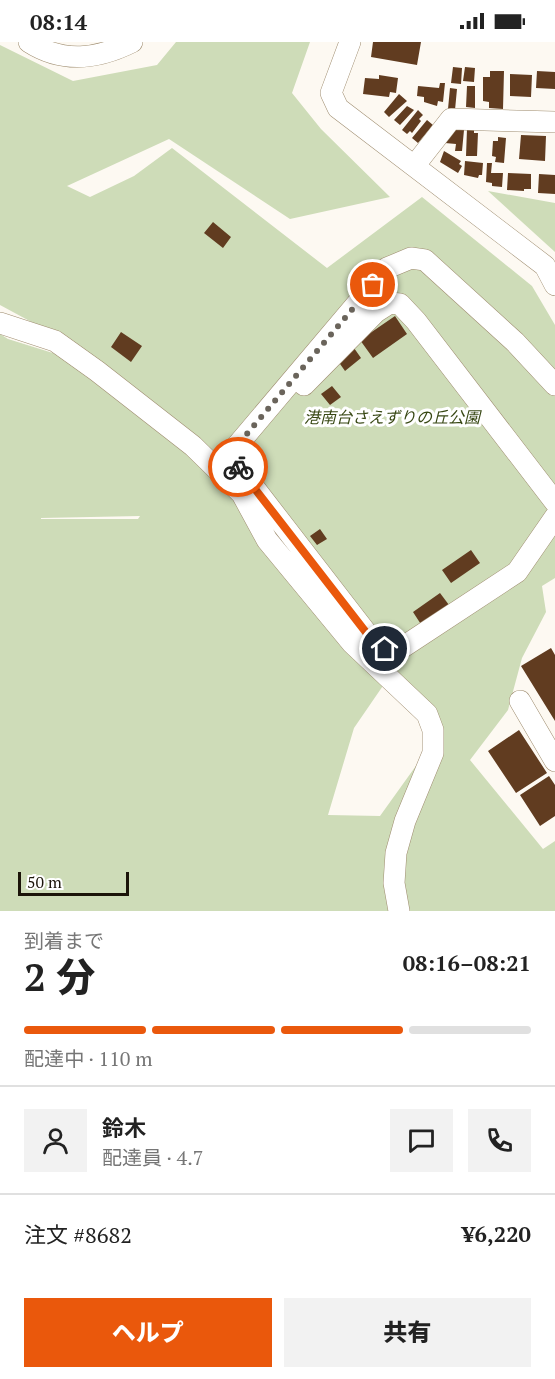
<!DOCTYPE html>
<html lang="ja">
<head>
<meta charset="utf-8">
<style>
	:root { --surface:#fff; --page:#f2f2f2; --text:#222; --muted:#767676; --line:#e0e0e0; --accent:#ea580c }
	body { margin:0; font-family:"PT Serif","Noto Sans JP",serif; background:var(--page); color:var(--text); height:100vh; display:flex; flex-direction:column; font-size:22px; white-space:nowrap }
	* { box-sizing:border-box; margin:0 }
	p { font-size:20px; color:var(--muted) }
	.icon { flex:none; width:33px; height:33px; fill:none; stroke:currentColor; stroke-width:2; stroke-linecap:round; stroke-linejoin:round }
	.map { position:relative; height:869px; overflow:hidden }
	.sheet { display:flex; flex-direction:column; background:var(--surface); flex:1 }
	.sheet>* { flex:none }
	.scale { position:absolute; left:18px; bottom:15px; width:111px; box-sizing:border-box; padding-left:6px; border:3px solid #1b1409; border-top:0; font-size:16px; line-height:21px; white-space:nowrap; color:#1b1409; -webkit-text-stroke:4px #fff; paint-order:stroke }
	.pin { position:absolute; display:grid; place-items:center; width:51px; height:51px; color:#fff; margin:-26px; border:3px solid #fff; border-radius:50%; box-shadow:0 2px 6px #0007 }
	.courier { position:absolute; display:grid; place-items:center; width:60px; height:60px; margin:-30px; border:4px solid #ea580c; border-radius:50%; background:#fff; color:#222; box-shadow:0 2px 8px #0007 }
	.head em { font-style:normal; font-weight:800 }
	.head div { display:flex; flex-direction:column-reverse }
	.head { display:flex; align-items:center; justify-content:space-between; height:102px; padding:0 24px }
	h1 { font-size:39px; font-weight:800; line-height:45px }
	.bar { display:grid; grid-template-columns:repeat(4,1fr); gap:9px 6px; align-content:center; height:72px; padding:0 24px }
	.bar i { height:8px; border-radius:4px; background:var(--line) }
	.bar .current { background:var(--accent) }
	.bar p { grid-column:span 4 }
	.line { display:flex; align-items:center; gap:15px; padding:0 24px; border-top:2px solid var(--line) }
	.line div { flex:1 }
	.round { display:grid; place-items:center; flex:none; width:63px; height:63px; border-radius:0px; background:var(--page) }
	.primary-button { display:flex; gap:12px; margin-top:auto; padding:12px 24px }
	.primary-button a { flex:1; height:69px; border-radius:0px; background:var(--accent); color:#fff; font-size:24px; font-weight:800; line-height:69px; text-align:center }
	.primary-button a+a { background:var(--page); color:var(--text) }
	.status { display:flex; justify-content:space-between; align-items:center; height:42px; padding:0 30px; background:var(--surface); direction:ltr }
	.status svg { height:16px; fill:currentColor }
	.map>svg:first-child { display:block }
	.green { fill:#cedcb8; fill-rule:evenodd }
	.building { fill:#613c20 }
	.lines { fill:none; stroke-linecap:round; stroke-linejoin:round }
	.minor-casing { stroke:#9e8c6f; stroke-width:22 }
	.minor { stroke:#fff; stroke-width:21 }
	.done { stroke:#6a645b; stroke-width:6; stroke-dasharray:0 10.8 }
	.route { stroke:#ea580c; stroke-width:8 }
	.labels { text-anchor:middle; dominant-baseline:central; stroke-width:6; stroke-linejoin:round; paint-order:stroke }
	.park-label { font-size:16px; font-style:italic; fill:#384814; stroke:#fff }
</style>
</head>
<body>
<div class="status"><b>08:14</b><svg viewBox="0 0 49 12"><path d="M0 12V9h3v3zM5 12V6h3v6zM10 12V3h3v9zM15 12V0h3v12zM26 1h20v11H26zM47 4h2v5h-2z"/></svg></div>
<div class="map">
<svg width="555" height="869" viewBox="0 0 555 869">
	<rect width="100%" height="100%" fill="#fdf9f2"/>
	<path class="green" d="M176,0h134l-18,51 29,36 69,68 -100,22 -121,-80 -102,47 23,11 44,-21 38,-28 155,120 95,-71 110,89 23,39v253l-13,8 4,26 -24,46 -14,52 -38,50 73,89 12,-8v70h-555v-577l8,5 48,15 145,100 41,40 25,46 38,45 19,26 30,35 35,31 -35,51 -26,87 52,1 43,-60 10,-3v-23l-6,-16 -26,-26 -4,-15 -48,-42 -102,-138 -38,-36 -120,-96 -52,-36 -37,-20v-260l73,36 84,-16zM140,474l-2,3h-97v-1z
		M488,149l67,12v49z"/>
	<path class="building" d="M373,0h48l-4,23 -46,-8z
		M453,25l9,1 -1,16 -10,-1z
		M465,25l10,1 -1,14 -11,-1z
		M490,29h14l-1,38 -14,-1v-6l-6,-1v-24h7z
		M537,29l18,1v17l-19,-1z
		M510,32l22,1 -1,22 -21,-1z
		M379,33l19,3 -2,15 -6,-1 -1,5 -26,-3 2,-16 14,1z
		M440,41h5l-2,19 -5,-1 -1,5 -13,-4v-5l-7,-1 1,-10 21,2z
		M467,44h8v22l-9,-1z
		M450,46l7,1 -2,21 -7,-1z
		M399,52l8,7 -18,16 -5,-5z
		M407,64l7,4 -14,15 -6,-5z
		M418,68l5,5 -4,4 2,2 -9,12 -2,-2 -3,3 -5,-4z
		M427,78l6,5 -15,18 -6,-5z
		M453,87l11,1 -2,21h-7l1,-7 -11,-1 1,-9 6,1z
		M467,87l7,1v3h4l-1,23h-11z
		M521,93l25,1 -1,25 -26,-2z
		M498,95l8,1 -2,25 -9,-1 1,-5 -4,-1 1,-15h5z
		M444,109l17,10 -2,3 3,2 -4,7 -18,-11z
		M465,119l18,2 -1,12h-3l-1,3 -14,-3z
		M487,121h5l-1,10h12l-1,14 -10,-1v-3l-6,-1z
		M508,131l23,1v15h-7v2l-17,-1z
		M539,132l16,1v19l-17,-1z
		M213,180l18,15 -8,11 -19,-15z
		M395,274l12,18 -34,24 -13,-18z
		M121,290l21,14 -11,16 -20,-15z
		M354,306l7,10 -16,13 -7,-10z
		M332,344l9,11 -11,8 -9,-11z
		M320,487l7,10 -10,6 -7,-9z
		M471,508l9,13 -29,20 -9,-13z
		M440,551l12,16 -28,20 -11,-17z
		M551,606l4,7v66l-34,-55z
		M519,688l28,43 -31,20 -28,-42z
		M549,734l6,9v31l-15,10 -20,-31z"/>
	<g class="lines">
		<defs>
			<path id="minor" d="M29,0c34,22 69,17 103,0
				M350,0l-19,51 7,15 207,158 10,19
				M415,123l36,-46 104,3
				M0,281l55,18 42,30 96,75 49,48 25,46 85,103 75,71 6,16v23l-28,68 -9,32 -2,30 5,28
				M304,343l72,-73 14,-9 10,1 16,17 139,181
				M555,343l-40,-43 -90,-82 -14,-2 -24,10 -158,187 146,189 10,5h15l117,-77 38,-55
				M520,659l35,60"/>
		</defs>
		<use href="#minor" class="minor-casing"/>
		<use href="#minor" class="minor"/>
	</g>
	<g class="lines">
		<path class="done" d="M238,425l-9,-12 144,-170"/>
		<path class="route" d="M238,425l137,177 10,5"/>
	</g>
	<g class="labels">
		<g class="park-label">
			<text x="392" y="375">港南台さえずりの丘公園</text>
		</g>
	</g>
</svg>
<div class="scale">50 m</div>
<div class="pin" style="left:373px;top:243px;background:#ea580c"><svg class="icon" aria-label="bag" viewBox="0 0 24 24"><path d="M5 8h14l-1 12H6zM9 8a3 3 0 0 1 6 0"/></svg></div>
<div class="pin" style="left:385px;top:607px;background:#1f2937"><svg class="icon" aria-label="home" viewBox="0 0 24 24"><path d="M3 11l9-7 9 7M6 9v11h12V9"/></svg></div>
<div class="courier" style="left:238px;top:425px"><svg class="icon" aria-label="bike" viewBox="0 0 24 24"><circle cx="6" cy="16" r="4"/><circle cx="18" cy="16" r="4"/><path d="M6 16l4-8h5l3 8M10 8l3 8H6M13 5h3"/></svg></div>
</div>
<section class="sheet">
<div class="head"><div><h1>2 分</h1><p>到着まで</p></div><em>08:16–08:21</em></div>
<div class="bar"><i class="current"></i><i class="current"></i><i class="current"></i><i></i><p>配達中 · 110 m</p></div>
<div class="line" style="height:108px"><a class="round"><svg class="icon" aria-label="person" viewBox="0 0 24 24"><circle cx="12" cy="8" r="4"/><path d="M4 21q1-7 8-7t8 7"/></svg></a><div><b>鈴木</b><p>配達員 · 4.7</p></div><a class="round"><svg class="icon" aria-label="chat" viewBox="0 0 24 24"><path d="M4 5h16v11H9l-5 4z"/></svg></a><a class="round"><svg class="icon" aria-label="phone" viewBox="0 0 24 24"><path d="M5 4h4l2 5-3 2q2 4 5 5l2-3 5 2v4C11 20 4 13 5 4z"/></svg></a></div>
<div class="line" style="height:78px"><div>注文 #8682</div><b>¥6,220</b></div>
<div class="primary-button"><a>ヘルプ</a><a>共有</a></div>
</section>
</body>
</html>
